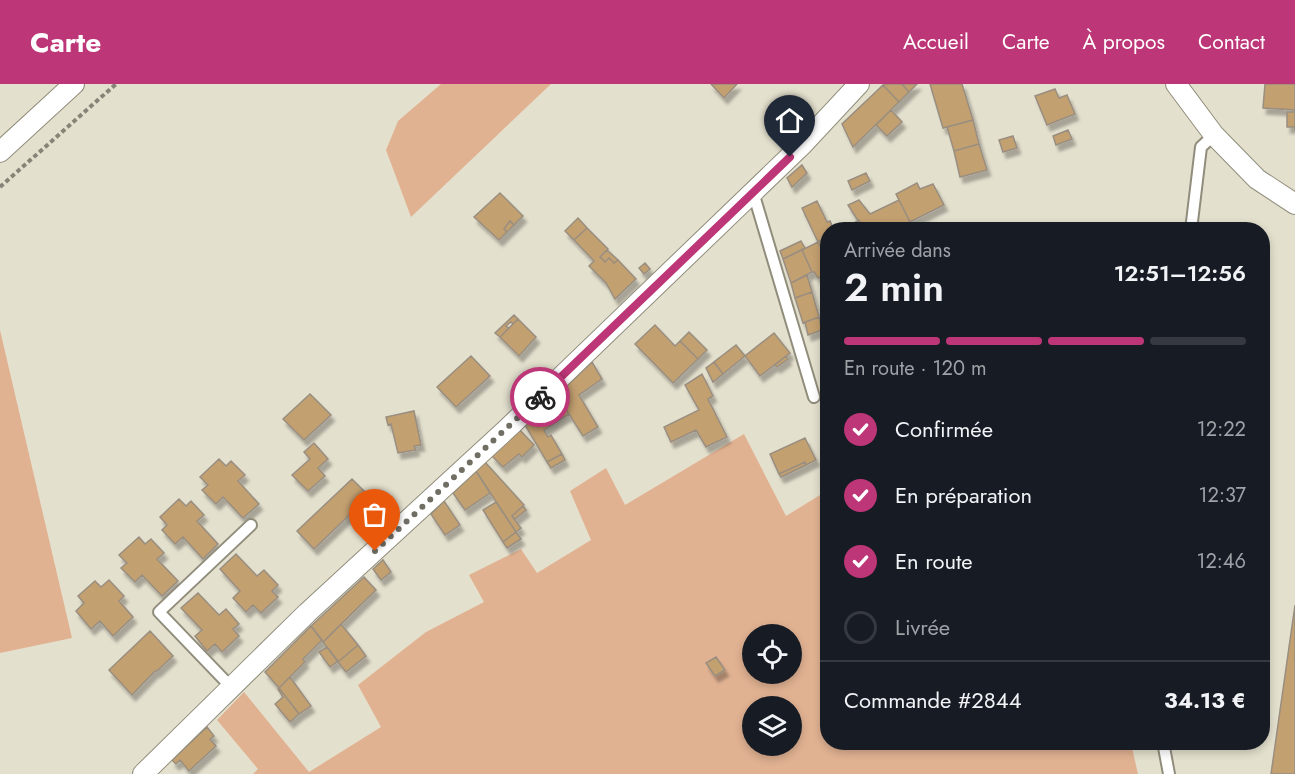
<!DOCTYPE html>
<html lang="fr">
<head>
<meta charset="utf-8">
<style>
	:root { --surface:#171b24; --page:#242831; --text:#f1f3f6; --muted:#9ea1a6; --line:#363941; --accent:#bd3677 }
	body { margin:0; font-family:Jost,sans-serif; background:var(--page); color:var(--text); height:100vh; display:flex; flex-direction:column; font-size:22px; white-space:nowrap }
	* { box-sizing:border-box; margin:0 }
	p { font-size:20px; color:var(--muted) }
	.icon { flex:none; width:33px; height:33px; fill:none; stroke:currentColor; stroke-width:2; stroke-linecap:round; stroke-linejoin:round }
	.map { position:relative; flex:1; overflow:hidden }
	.drawer { position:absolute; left:820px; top:138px; width:450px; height:528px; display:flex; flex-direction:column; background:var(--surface); border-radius:24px; box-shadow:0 3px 9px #0003 }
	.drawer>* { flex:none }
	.buttons { position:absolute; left:742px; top:540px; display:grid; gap:12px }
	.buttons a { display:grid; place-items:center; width:60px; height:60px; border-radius:50%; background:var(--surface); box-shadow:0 3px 9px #0003; font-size:30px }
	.pin { position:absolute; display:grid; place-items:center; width:51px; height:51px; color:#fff; margin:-62px -26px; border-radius:50% 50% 50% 0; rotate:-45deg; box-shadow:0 0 6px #0007 }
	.pin .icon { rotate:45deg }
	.courier { position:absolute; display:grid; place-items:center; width:60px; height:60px; margin:-30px; border:4px solid #bd3677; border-radius:50%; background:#fff; color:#222; box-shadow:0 2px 8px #0007 }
	.head em { font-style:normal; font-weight:600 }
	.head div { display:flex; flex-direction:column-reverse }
	.head { display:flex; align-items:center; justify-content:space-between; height:102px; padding:0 24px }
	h1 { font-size:39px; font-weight:600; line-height:45px }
	.bar { display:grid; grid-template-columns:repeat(4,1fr); gap:9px 6px; align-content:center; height:72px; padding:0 24px }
	.bar i { height:8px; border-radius:4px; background:var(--line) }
	.bar .selected { background:var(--accent) }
	.bar p { grid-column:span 4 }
	.line { display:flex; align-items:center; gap:15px; padding:0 24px; border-top:2px solid var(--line) }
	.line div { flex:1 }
	ol { padding:0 24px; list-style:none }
	li { display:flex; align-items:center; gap:18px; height:66px }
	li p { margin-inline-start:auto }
	li .icon { padding:6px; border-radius:50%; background:var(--accent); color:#fff; stroke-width:4 }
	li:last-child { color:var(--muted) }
	li i { width:33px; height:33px; border:3px solid var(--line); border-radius:50% }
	header { display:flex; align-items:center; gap:36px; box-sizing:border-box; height:84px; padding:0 30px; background:var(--accent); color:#fff }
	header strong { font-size:28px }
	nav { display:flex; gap:33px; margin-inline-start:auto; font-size:21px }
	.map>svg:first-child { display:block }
	.green { fill:#e1b292; fill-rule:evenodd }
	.building { fill:#c3a06f; stroke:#998e80; stroke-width:1.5; filter:url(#shadow) }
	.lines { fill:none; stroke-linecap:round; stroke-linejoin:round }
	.service-casing { stroke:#918d7c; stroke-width:14 }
	.minor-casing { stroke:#918d7c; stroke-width:22 }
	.path { stroke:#868377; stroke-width:4; stroke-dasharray:4.5 3; stroke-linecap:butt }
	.service { stroke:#fff; stroke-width:10 }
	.minor { stroke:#fff; stroke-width:20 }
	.done { stroke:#706d63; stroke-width:6; stroke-dasharray:0 10.8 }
	.route { stroke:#bd3677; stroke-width:8 }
</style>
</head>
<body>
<header>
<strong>Carte</strong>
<nav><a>Accueil</a><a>Carte</a><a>À propos</a><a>Contact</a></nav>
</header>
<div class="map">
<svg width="1295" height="690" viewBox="0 0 1295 690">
	<defs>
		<filter id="shadow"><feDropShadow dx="3.5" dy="6" stdDeviation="1.5" flood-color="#0004"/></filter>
	</defs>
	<rect width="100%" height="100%" fill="#e4e0ce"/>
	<path class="green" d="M441,0h110l-140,133 -25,-67 12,-29z
		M0,246l72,308 -72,15z
		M744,350l42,82 42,-26v252l303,1 7,31h-885l5,-5 -41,-49 27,-28 65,80 72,-45 -23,-42 68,-53 58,-30 -15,-27 52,-26 16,24 54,-33 -21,-49 36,-23 19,37zM753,550h39v40h-39zM753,622h39v40h-39z"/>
	<path class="building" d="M711,0h26l-13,14z
		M884,0h18l7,8 -10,10 -16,-17z
		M902,0h15l-8,8z
		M930,0h32l11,36 -30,8z
		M1265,0h30v47l-1,-4h-7v-15h7l1,-2 -32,-2z
		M883,1l16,17 -46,45 -11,-23z
		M1055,5l4,9 8,-3 8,19 -28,11 -12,-29z
		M891,26l11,12 -15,14 -11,-11z
		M973,36l6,24 -25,7 -7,-24z
		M1068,46l4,9 -16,6 -3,-9z
		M1013,52l4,12 -14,4 -4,-12z
		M979,60l8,26 -27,7 -6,-26z
		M802,81l5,8 -15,14 -5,-9z
		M866,89l4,8 -18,9 -4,-9z
		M917,99l3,6 13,-5 11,21 -34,17 -14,-28z
		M500,109l23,23 -9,9 -4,-4 -6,8 3,3 -8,8 -25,-23z
		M859,116l11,14 29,-14 11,22 -14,8h-32l-16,-25z
		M817,117l10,21 3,-1 4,9h-6v6l-10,6 -16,-34z
		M578,134l9,10 -13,12 -9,-9z
		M859,136l5,10h-22z
		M510,137l4,4 -7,7 -3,-3z
		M1145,141l28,3v2h-29z
		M587,144l21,21 -8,8 5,5 4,-4 5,5 4,-3 18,19 -21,20 -9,-16 -17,-17 5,-5 -20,-21z
		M828,152v25l-10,-19z
		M801,157l4,7 -22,11 -3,-8z
		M818,158l10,19v13l-10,4 -4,-6h-2l-10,-22z
		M607,166l11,10 -4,3 -5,-5 -4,4 -5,-5z
		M802,166l10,22 -21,11 -8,-24z
		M645,179l5,6 -6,5 -5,-6z
		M807,191l5,17 -17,6 -4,-15z
		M812,208l7,25 -16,6 -8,-25z
		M514,231l4,4 -5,5 -2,-2 -5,4 3,2 -9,9 -5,-4z
		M819,233l3,13 -14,5 -3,-13z
		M518,235l18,18 -17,19 -19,-19z
		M655,241l20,21 5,-5 18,18 -25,24 -38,-39z
		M689,248l18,18 -9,9 -18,-18z
		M774,249l16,20 -30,23 -15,-20z
		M736,261l9,11 -22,18 -9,-12z
		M471,272l19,20 -34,31 -19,-20z
		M786,272l2,3 -11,8 -2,-2z
		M592,278l10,17 -23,16 19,32 -15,9 -26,-41z
		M714,278l9,12 -10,8 -7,-14z
		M702,290l11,22 -5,3 19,38 -21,10 -10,-17 -25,12 -7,-15 35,-17 -14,-25z
		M310,310l21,21 -27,25 -21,-21z
		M557,311l12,19 -25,16 4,7 3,-2 11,19 -15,8 -22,-37z
		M414,327l7,34 -7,1 2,4 -18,3 -7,-29 -3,1 -2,-8z
		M520,346l14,15 -12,12 -3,-3 -16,13 -11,-11z
		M805,354l11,22 -10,5 -1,-3 -26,12 -9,-20z
		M314,359l14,16 -10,9 7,8 -17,15 -16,-16 18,-16 -6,-7z
		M562,370l3,6 -14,8 -4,-6z
		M219,375l7,7 5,-5 14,14 -7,6 21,23 -16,14 -20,-21 -7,7 -14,-14 6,-5 -8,-8z
		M485,378l39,43 -12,11 9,12 -5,4 -40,-61z
		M805,378l1,3 -25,12 -2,-3z
		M476,387l14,22 -25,17 -12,-17z
		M352,395l17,17 -55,53 -17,-18z
		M179,415l7,7 5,-5 13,14 -7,6 21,23 -15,15 -20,-22 -8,7 -13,-14 5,-5 -7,-8z
		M444,417l16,24 -15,10 -14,-21z
		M496,418l20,30 -13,10 -20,-32z
		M523,422l3,4 -11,9 -3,-3z
		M516,448l5,7 -14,9 -4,-6z
		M139,453l6,7 6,-5 13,14 -7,6 21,22 -16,15 -20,-21 -7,7 -14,-14 6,-5 -8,-8z
		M236,470l21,22 7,-6 14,15 -6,6 6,6 -17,16 -8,-8 -7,7 -13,-14 7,-7 -20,-22z
		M383,476l8,12 -10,8 -8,-11z
		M364,493l12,13 -53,52 -12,-16z
		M109,496l15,16 -5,5 14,16 -20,19 -13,-15 -9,8 -15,-18 8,-8 -6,-7 17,-15 6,6z
		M198,509l21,22 7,-6 13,15 -6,5 6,7 -17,16 -7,-8 -8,7 -12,-15 7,-6 -21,-22z
		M1295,521v169h-24z
		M341,540l17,21 -20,17 -15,-20z
		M311,542l11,14 -19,19 2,3 -26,26 -14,-16z
		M150,547l23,25 -16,15h-2l-23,24 -23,-25z
		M358,561l8,11 -20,16 -8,-10z
		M327,563l11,14 -8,6 -11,-15z
		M716,573l9,13 -10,6 -9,-13z
		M290,593l21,29 -12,8 -20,-26z
		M279,604l20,26 -9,8 -15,-18 8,-7 -5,-8z
		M207,643l7,9 -4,3 6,7 -27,25 -9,-11 -4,4 -4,-4z"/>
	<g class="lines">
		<defs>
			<path id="service" d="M753,108l61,205
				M1191,146l10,-83 13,-12
				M232,604l-73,-76 92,-87
				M1163,658l6,32"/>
			<path id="minor" d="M1176,0l38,51 43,44 38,25
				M0,68l74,-68
				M143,690l164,-161 202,-186 294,-283 56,-60"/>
		</defs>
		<use href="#service" class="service-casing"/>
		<use href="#minor" class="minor-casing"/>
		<path class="path" d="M0,103l116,-103"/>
		<use href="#service" class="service"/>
		<use href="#minor" class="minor"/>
	</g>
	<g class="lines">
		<path class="done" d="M375,467l165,-154"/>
		<path class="route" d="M540,313l250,-240"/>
	</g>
</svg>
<div class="buttons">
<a><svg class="icon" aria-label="locate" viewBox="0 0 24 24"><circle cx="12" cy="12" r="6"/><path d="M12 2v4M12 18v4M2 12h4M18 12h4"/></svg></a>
<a><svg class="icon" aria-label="layers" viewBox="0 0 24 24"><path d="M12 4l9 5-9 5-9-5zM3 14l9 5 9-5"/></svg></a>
</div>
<div class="pin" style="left:375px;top:467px;background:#ea580c"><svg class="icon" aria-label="bag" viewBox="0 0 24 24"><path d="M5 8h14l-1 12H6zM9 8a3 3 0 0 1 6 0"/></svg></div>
<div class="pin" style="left:790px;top:73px;background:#1f2937"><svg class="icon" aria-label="home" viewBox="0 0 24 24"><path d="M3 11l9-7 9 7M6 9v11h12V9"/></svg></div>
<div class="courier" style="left:540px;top:313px"><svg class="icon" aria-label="bike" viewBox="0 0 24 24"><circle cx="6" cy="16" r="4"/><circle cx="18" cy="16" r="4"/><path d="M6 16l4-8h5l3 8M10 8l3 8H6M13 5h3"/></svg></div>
<section class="drawer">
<div class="head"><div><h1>2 min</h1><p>Arrivée dans</p></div><em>12:51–12:56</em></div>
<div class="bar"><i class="selected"></i><i class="selected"></i><i class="selected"></i><i></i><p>En route · 120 m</p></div>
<ol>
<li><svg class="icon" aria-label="check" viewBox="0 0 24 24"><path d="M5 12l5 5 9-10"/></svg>Confirmée<p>12:22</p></li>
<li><svg class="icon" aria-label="check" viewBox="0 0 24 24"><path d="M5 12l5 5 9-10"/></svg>En préparation<p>12:37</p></li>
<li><svg class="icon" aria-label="check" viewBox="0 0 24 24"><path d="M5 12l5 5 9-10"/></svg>En route<p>12:46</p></li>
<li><i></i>Livrée</li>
</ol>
<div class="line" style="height:78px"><div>Commande #2844</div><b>34.13 €</b></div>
</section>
</div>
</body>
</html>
